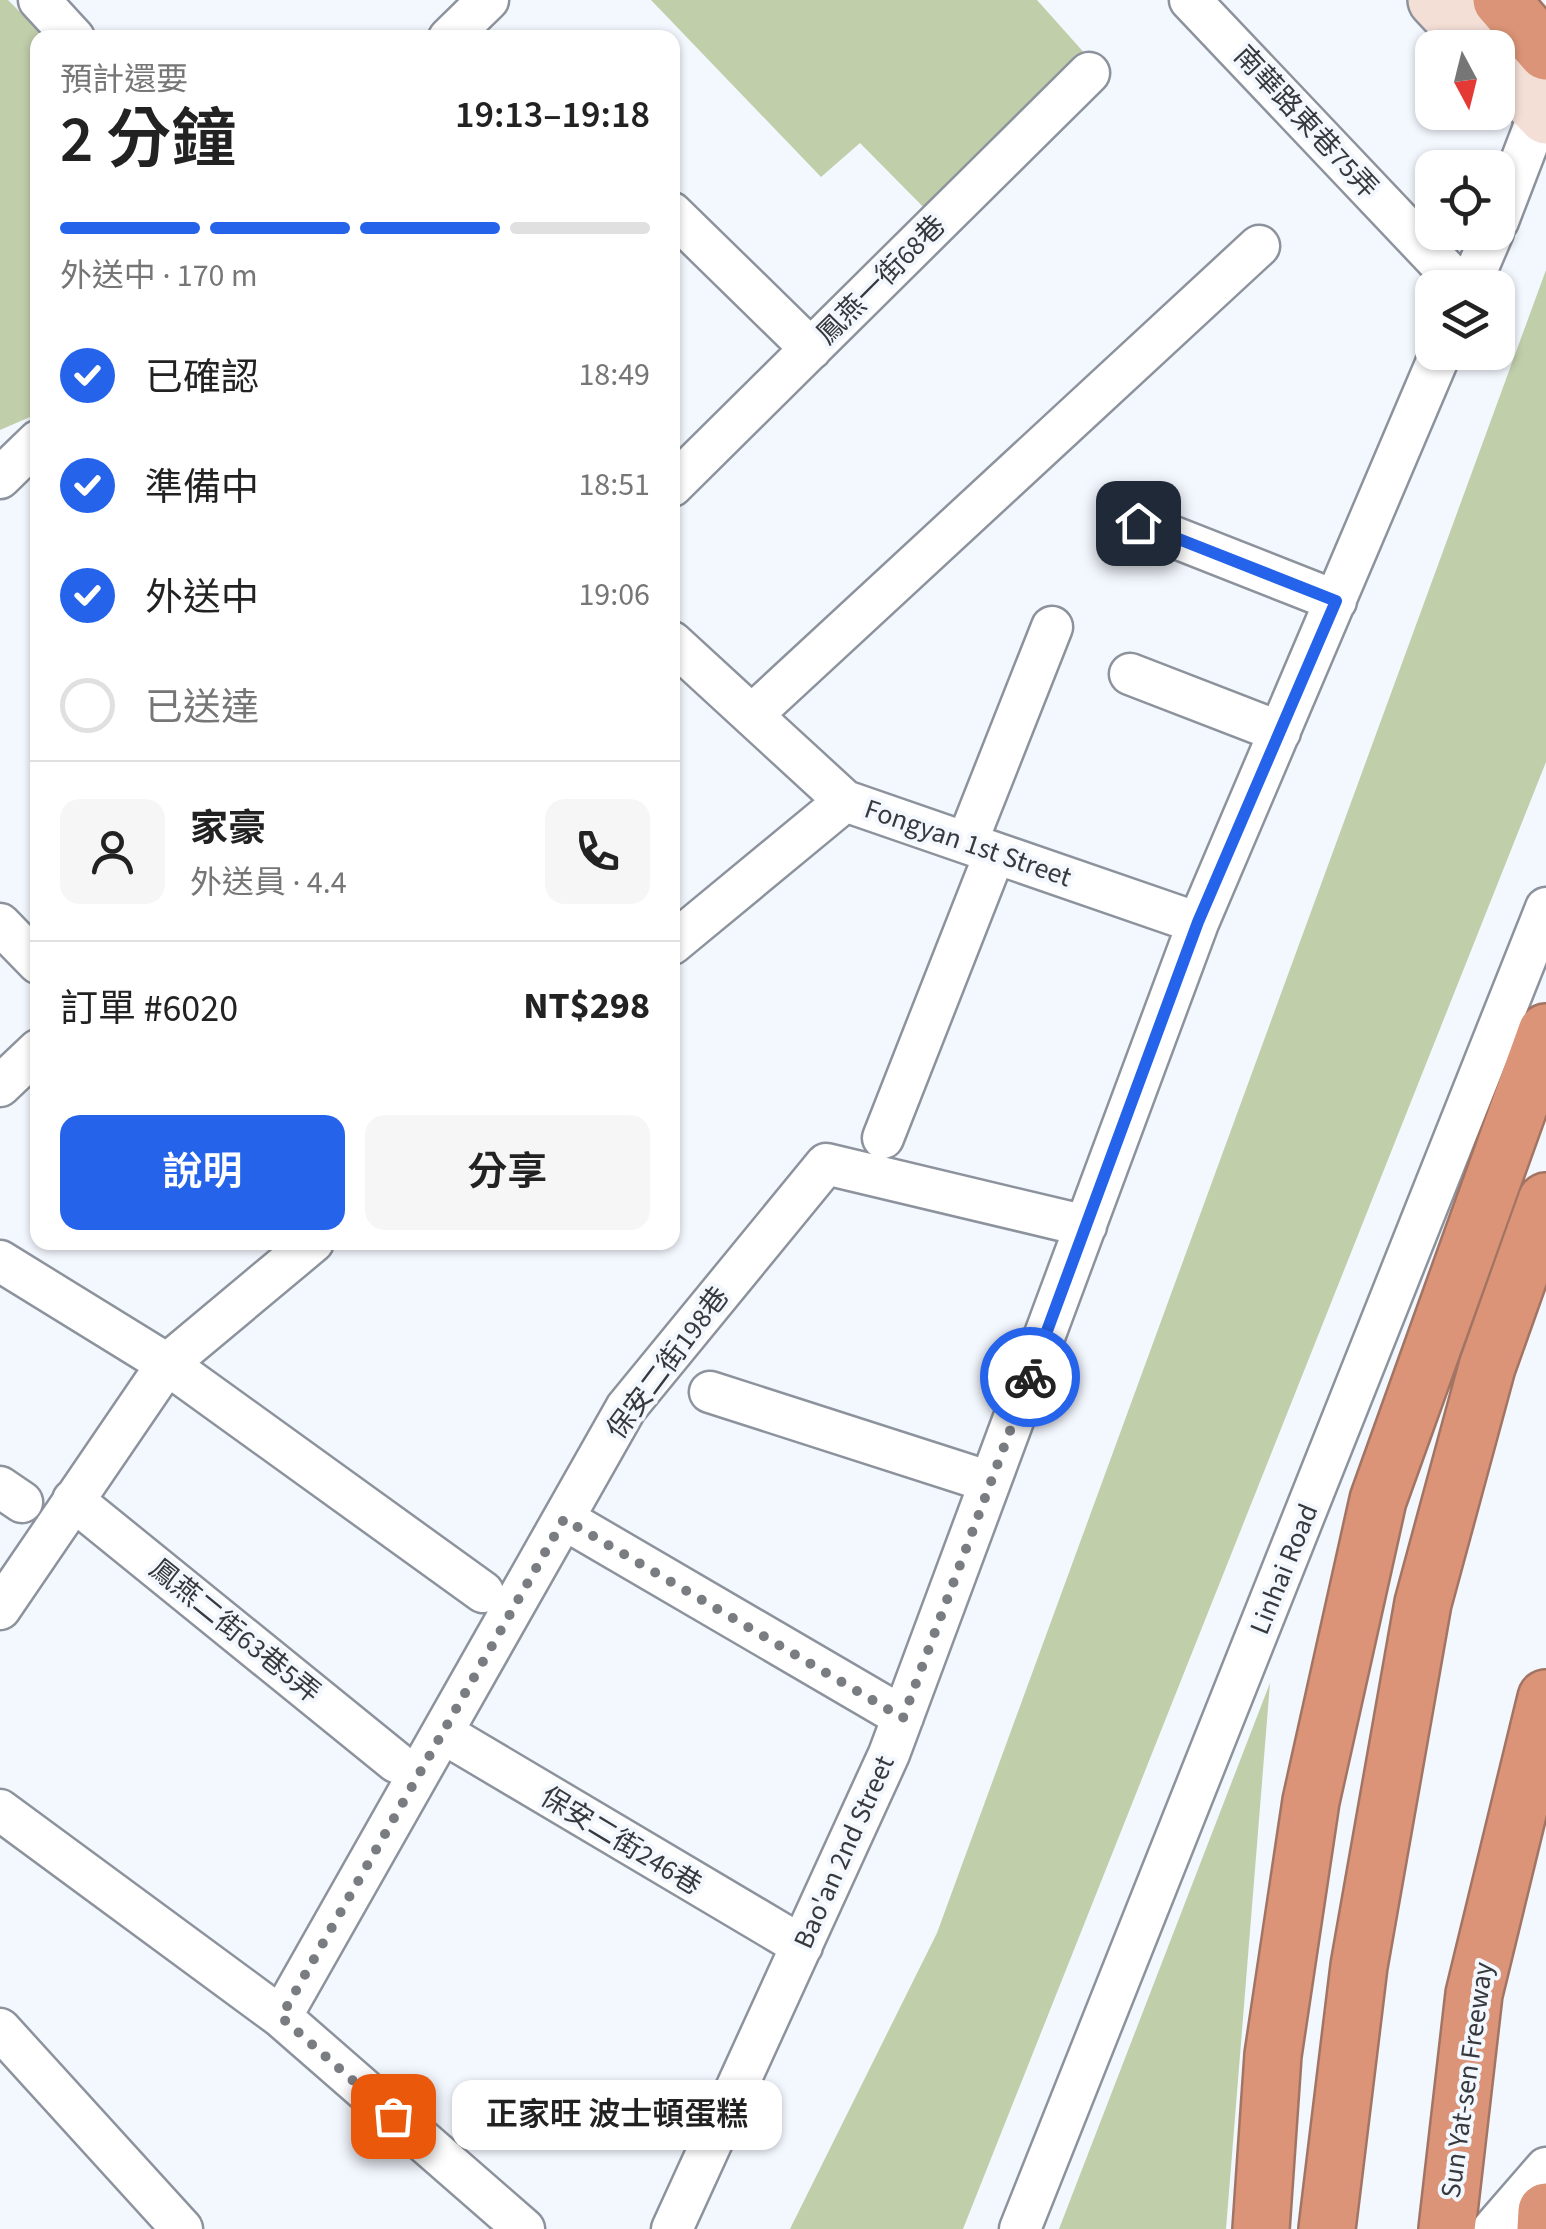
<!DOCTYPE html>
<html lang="zh-TW">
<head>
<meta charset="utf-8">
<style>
	:root { --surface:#fff; --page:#f6f6f6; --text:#222; --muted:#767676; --line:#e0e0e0; --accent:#2563eb }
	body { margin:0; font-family:"Source Sans 3","Noto Sans TC",sans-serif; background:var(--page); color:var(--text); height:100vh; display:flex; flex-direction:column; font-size:38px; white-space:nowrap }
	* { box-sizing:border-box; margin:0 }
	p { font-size:32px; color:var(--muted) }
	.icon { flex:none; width:55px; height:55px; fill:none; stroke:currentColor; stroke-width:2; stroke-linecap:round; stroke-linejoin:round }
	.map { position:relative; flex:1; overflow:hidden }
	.side { position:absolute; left:30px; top:30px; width:650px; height:1220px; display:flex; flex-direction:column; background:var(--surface); border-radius:20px; box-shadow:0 2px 8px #0004 }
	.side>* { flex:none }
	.needle { width:65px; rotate:173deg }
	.tools { position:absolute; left:1415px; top:30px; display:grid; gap:20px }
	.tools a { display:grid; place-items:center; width:100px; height:100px; border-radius:20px; background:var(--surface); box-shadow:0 2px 8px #0004; font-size:50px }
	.pin { position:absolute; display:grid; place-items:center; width:85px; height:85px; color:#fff; margin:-42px; border-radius:20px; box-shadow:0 5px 15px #0006 }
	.courier { position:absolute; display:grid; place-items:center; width:100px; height:100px; margin:-50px; border:8px solid #2563eb; border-radius:50%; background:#fff; color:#222; box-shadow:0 2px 12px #0007 }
	.bubble { position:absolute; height:70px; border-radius:20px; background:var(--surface); box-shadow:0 2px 8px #0004; font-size:32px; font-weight:600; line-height:70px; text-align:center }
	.summary em { font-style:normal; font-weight:600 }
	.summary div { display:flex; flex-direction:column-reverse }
	.summary { display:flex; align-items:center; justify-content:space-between; height:170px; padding:0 30px }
	h1 { font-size:65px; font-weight:600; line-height:75px }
	.bar { display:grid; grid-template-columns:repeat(4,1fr); gap:15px 10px; align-content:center; height:120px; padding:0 30px }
	.bar i { height:12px; border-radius:8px; background:var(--line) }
	.bar .selected { background:var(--accent) }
	.bar p { grid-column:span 4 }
	.line { display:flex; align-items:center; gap:25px; padding:0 30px; border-top:2px solid var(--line) }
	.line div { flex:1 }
	.round { display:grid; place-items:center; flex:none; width:105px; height:105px; border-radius:20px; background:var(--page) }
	ol { padding:0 30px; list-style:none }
	li { display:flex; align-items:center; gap:30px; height:110px }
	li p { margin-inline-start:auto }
	li .icon { padding:10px; border-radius:50%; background:var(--accent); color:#fff; stroke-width:4 }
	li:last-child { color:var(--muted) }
	li i { width:55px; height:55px; border:5px solid var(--line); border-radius:50% }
	.action { display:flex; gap:20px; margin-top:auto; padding:20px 30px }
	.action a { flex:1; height:115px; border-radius:20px; background:var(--accent); color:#fff; font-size:40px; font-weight:600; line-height:115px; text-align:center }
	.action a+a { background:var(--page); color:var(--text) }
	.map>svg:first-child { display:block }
	.green { fill:#c1ceaa }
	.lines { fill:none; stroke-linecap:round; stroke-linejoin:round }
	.street-casing { stroke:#8d939d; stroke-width:45 }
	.secondary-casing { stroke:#8d939d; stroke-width:60 }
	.highway-casing { stroke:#a27463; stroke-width:60 }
	.street { stroke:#fff; stroke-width:40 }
	.secondary { stroke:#f4dfd6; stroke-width:55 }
	.highway { stroke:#db9477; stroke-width:55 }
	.done { stroke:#797c81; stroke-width:10; stroke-dasharray:0 18 }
	.route { stroke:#2563eb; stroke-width:12 }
	.labels { text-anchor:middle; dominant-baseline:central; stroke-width:8; stroke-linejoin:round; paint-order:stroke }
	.street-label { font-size:28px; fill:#37393d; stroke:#f3f7fe }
</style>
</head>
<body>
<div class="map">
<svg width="1546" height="2229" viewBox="0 0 1546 2229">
	<rect width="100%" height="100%" fill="#f3f7fe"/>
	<path class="green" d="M0,0h8l37,37 -7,1 -1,376 -37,16z
		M651,0h386l67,75 -155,158 -89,-90 -39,34z
		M1546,270v492l-583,1467h-173l147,-296z
		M1270,1683l-44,546h-167z"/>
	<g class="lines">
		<defs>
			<path id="street" d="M39,0l35,38
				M1190,0l273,288
				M449,38l39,-38
				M672,213l139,136
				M1498,221l48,-125
				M1469,288l24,-56
				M0,478l38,-37
				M672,486l417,-413
				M1138,523l198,78
				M672,642l173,159 353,122
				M1130,674l150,58
				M752,715l507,-469
				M967,842l85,-215
				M0,924l38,39
				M672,944l173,-143
				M0,1086l38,-36
				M883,1138l112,-285
				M0,1261l167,103 316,228
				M710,1392l280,90
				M0,1487l22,15
				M73,1500l323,262
				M564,1519l339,198
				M0,1609l167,-245 146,-122
				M443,1733l359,213
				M0,1810l281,207 243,212
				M281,2017l345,-609 200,-244 260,62
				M0,2029l182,200
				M672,2229l217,-475 309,-831 243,-571
				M1020,2229l526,-1321
				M1493,2229l53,-61"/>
			<path id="secondary" d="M1436,0l45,48
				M1498,65l48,51"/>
			<path id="highway" d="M1501,0l45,52
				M1261,2229l12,-174 38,-254 67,-301 168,-468
				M1327,2229l32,-263 64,-363 64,-236 59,-166
				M1447,2229l27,-235 72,-296
				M1545,2229l1,-18"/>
		</defs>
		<use href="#street" class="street-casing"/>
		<use href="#secondary" class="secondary-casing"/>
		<use href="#highway" class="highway-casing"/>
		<use href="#street" class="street"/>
		<use href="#secondary" class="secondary"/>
		<use href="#highway" class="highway"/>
	</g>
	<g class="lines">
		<path class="done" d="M393,2116l-112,-99 283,-498 339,199 127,-341"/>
		<path class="route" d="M1030,1377l168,-455 138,-321 -198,-78"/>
	</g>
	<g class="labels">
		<g class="street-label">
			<text transform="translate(1306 122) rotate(47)">南華路東巷75弄</text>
			<text transform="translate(881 280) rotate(-45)">鳳燕一街68巷</text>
			<text transform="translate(968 843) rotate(19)">Fongyan 1st Street</text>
			<text transform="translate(668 1363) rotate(-53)">保安二街198巷</text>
			<text transform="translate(1284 1569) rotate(-68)">Linhai Road</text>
			<text transform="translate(235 1631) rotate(39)">鳳燕二街63巷5弄</text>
			<text transform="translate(621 1841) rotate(31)">保安二街246巷</text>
			<text transform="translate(844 1852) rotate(-66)">Bao'an 2nd Street</text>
			<text transform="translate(1467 2080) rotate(-82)">Sun Yat-sen Freeway</text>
		</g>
	</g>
</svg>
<div class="tools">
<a><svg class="needle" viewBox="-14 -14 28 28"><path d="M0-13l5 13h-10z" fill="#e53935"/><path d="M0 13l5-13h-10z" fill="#767676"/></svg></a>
<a><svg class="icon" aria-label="locate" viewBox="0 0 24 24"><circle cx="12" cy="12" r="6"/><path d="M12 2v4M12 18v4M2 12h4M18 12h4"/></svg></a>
<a><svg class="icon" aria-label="layers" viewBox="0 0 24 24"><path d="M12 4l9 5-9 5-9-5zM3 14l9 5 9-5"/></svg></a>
</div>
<div class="pin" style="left:393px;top:2116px;background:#ea580c"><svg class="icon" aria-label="bag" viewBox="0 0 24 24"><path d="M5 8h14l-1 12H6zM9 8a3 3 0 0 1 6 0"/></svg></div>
<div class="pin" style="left:1138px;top:523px;background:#1f2937"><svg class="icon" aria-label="home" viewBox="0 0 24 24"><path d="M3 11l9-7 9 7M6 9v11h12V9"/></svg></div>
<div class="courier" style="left:1030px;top:1377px"><svg class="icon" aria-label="bike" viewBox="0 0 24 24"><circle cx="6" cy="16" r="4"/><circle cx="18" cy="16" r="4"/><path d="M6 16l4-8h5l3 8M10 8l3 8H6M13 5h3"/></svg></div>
<div class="bubble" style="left:452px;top:2080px;width:330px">正家旺 波士頓蛋糕</div>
<section class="side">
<div class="summary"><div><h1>2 分鐘</h1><p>預計還要</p></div><em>19:13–19:18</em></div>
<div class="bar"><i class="selected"></i><i class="selected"></i><i class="selected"></i><i></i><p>外送中 · 170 m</p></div>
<ol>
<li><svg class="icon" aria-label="check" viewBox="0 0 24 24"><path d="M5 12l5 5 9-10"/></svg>已確認<p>18:49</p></li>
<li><svg class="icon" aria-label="check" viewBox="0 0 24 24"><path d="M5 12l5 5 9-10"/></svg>準備中<p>18:51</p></li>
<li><svg class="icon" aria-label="check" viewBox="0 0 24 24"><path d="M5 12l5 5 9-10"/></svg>外送中<p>19:06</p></li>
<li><i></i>已送達</li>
</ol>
<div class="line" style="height:180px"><a class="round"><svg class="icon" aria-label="person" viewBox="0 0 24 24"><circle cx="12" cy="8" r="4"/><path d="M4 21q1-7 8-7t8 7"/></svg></a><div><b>家豪</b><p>外送員 · 4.4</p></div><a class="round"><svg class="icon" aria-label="phone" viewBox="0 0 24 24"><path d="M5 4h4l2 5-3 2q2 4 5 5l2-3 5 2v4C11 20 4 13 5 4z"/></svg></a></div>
<div class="line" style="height:130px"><div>訂單 #6020</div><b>NT$298</b></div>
<div class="action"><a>說明</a><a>分享</a></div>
</section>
</div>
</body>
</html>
